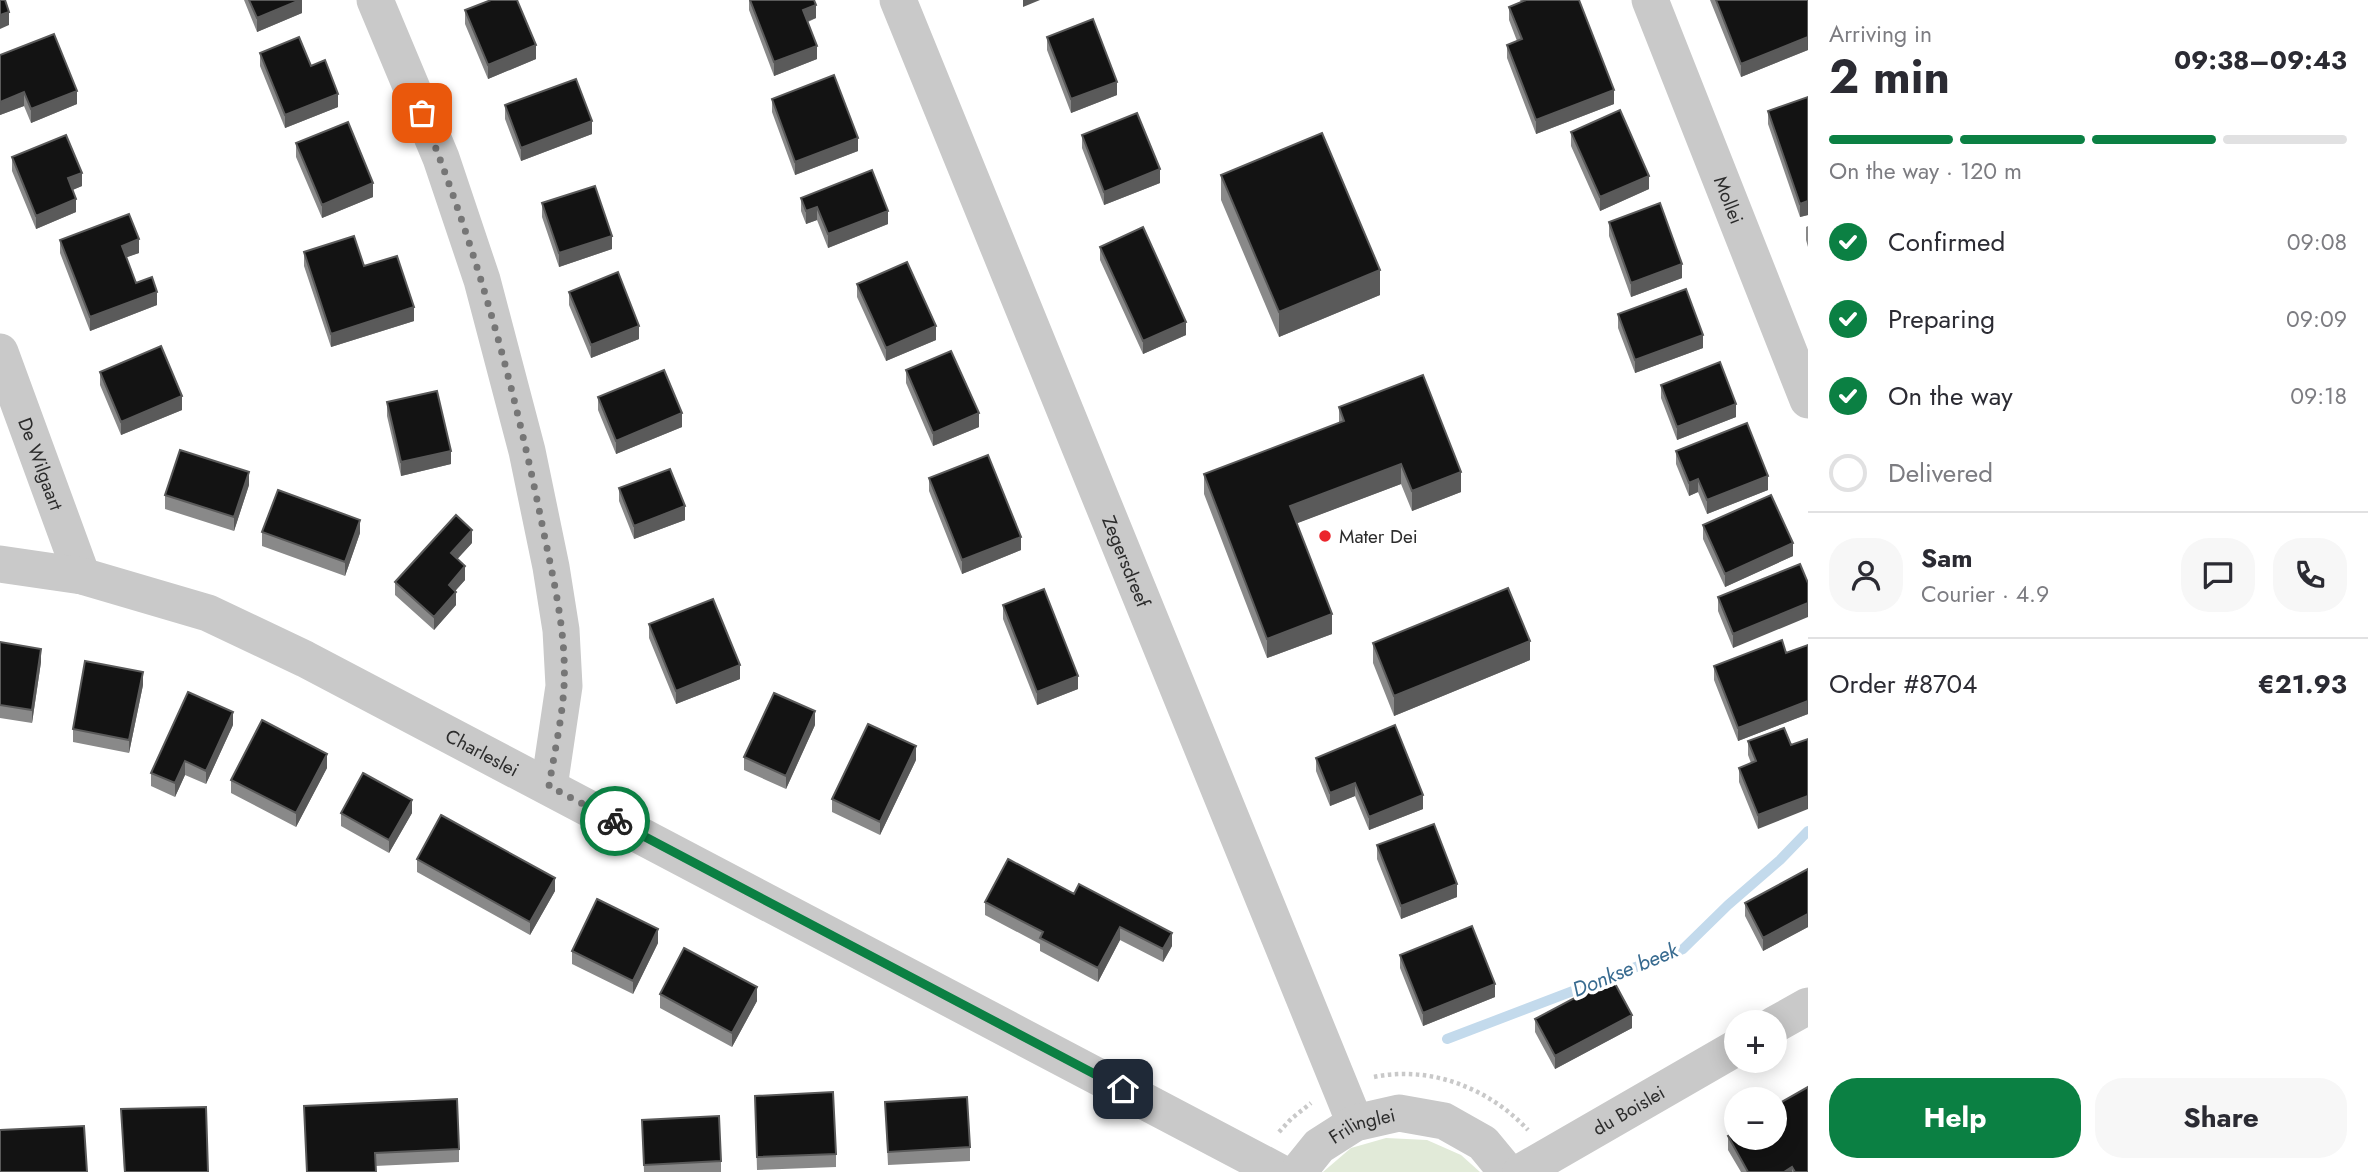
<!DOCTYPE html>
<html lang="en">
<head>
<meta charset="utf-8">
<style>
	:root { --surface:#fff; --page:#f7f7f7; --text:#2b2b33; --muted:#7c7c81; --line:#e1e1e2; --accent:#0b8043 }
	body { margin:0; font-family:Jost,sans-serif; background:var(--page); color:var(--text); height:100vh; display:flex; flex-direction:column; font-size:26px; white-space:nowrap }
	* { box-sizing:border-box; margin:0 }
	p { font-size:23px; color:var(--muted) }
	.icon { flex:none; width:38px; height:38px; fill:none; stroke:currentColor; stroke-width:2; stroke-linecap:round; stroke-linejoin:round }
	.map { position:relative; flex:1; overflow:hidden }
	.sheet { display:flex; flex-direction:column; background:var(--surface); width:560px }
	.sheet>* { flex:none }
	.tools { position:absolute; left:1724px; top:1010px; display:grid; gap:14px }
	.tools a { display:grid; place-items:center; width:63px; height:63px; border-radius:50%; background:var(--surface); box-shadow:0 4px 18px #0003; font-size:35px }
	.pin { position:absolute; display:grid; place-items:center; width:60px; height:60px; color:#fff; margin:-30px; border-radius:14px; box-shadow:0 4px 10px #0006 }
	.courier { position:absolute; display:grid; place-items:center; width:70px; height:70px; margin:-35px; border:5px solid #0b8043; border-radius:50%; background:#fff; color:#222; box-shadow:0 2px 9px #0007 }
	.headline em { font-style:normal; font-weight:700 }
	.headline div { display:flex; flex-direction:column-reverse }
	.headline { display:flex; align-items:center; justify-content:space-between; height:119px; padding:0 21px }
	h1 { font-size:46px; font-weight:700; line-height:52px }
	.bar { display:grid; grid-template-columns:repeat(4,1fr); gap:10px 7px; align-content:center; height:84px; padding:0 21px }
	.bar i { height:9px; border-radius:5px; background:var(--line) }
	.bar .selected { background:var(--accent) }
	.bar p { grid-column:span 4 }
	.line { display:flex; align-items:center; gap:18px; padding:0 21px; border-top:2px solid var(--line) }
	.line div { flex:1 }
	.round { display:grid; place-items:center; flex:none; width:74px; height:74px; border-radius:28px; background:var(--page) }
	ol { padding:0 21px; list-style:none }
	li { display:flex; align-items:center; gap:21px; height:77px }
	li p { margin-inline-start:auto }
	li .icon { padding:7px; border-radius:50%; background:var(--accent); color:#fff; stroke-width:4 }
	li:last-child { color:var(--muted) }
	li i { width:38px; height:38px; border:4px solid var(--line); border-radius:50% }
	.action { display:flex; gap:14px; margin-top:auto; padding:14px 21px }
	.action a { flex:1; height:80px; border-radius:28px; background:var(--accent); color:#fff; font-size:28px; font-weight:700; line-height:80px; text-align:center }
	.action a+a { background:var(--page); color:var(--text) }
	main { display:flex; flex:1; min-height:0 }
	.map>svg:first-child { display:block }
	.green { fill:#e1ead8 }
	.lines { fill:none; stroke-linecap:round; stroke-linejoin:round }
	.stream { stroke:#c3daec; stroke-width:10 }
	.path { stroke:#c9c9c9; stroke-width:4.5; stroke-dasharray:3.5 3.5; stroke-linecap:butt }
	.minor { stroke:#c9c9c9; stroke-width:37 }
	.wall { fill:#898989 }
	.shaded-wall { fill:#5a5a5a }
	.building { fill:#131313; stroke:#5a5a5a; stroke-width:2 }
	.done { stroke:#767676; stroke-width:7; stroke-dasharray:0 12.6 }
	.route { stroke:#0b8043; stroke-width:9 }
	.poi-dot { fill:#eb252d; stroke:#fff; stroke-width:2.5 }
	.labels { text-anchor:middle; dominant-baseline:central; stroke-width:7; stroke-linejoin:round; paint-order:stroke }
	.street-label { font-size:19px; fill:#2c2c2c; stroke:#fff }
	.poi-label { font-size:19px; fill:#2c2c2c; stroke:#fff; text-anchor:start }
	.water-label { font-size:21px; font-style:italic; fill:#386b90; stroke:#fff }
</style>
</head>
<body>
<main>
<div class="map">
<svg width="1808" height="1172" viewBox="0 0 1808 1172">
	<rect width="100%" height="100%" fill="#fff"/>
	<path class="green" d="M1386,1138l41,2 34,15 19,17h-157l28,-24z"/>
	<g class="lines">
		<path class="stream" d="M1447,1039l236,-90 45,-44 52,-45 28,-29"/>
		<path class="path" d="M1374,1077c57,-12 116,12 154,53
			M1279,1132l12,-13 20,-16"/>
		<g class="minor">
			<path d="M375,0l66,158 41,122 45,171 24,116 10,63 3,56 -15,101"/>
			<path id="s1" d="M898,0l457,1123"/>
			<path id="s2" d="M1650,0l158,400"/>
			<path id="s3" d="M0,352l82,224"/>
			<path id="s4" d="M0,564l82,12 126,37 97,46 974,513"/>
			<path d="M1774,1025l34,-19"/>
			<path id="s5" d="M1298,1172l21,-26 36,-23 44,-10 45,8 39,22 24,29"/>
			<path id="s6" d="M1521,1172l215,-124"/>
		</g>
	</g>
	<path class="wall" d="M244,0h58v13l-45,19z
		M749,0h65l2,18 -8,4 9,37 -43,17 -25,-66z
		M1520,0h59l35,104 -78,30 -29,-76v-13l10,-4 -8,-21v-13l12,-5z
		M1710,0h98v50l-67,27z
		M465,10l71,49 -48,20 -23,-55z
		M1047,37l70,58 -46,18 -24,-63z
		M260,53l51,13 27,41 -53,21 -25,-62z
		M0,55l77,49 -46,19 -7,-17 -24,9z
		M1808,97v118l-8,2 -32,-93v-13z
		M772,99l86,52 -63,24 -23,-63z
		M505,105l87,29 -71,27 -16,-42z
		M1571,132l78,57 -49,22 -29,-65z
		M1082,135l78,48 -56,22 -22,-57z
		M296,143l77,54 -51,21 -26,-61z
		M12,157l70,29 -10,4 4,22 -40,17 -24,-58z
		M1221,175l159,120 -101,42 -58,-137z
		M801,198l87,26 -60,24 -11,-28 -11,4 -5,-13z
		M542,203l70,46 -53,18 -17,-50z
		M1609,222l73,56 -51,19 -22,-61z
		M1808,226v21l-2,-7v-13z
		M60,240l79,13 -13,4 10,26 21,22 -67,26 -30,-78z
		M1100,247l86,88 -43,19 -43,-94z
		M304,252l60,14 50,55 -83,26 -27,-81z
		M857,284l79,56 -50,21 -29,-64z
		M569,292l70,47 -48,19 -22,-53z
		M1618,314l85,34 -68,25 -17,-45z
		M906,370l73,57 -46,19 -27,-63z
		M100,372l82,38 -61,25 -21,-50z
		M1661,385l75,32 -59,23 -16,-42z
		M598,397l84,30 -66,27 -18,-44z
		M387,402l64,62 -50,12 -14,-60z
		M1339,407l122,85 -49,19 -11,-27 -104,39 35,111 -65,24 -63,-164v-20l135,-51z
		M1676,451l92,39 -61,24 -9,-22 -9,4 -13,-32z
		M929,478l92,72 -59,24 -33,-83z
		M249,485l-15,46 -69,-22v-14z
		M619,488l66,32 -51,19 -15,-38z
		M1703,525l90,31 -68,31 -22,-48z
		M262,532l98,1 -15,43 -83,-30z
		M472,543l-15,16 8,21 -10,11 1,14 -22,25 -39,-35v-13z
		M1800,564l-67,84 -15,-37v-14z
		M1003,605l75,84 -41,16 -34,-86z
		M649,624l91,55 -64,25 -27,-66z
		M0,642l41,20 -9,61 -32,-5z
		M1373,643l157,17 -136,56 -21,-53z
		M1808,645v69l-70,27 -24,-61v-14l72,-13z
		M143,685l-14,68 -56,-11v-13z
		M233,725l-27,59 -21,-9 -10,22 -24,-11v-13z
		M815,725l-29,64 -42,-19v-13z
		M1784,728l-26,101 -19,-47v-14l12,-5 -3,-8v-14z
		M1316,758l107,51 -54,21 -14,-34 -25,10 -14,-35z
		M916,760l-36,75 -48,-23v-13z
		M327,768l-31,59 -65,-34v-13z
		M341,813h71l-23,40 -48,-27z
		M1377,845l80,52 -56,22 -24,-60z
		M417,859l138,32 -25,44 -113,-63z
		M1008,859l164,87 -9,16 -43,-22 -22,42 -58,-31v-7l-55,-29v-13z
		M1808,869v58l-45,24 -18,-35v-13z
		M658,943l-25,51 -61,-30v-13z
		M1400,955l95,42 -72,29 -23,-58z
		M660,994l97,7 -25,46 -72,-39z
		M1535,1019l97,9 -77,41 -20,-37z
		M755,1096l81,58v13l-79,3z
		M885,1102l85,45v14l-82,4z
		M1780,1103l28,69h-67l-13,-22v-14l52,-28z
		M304,1106l155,43v13l-84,4 1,6h-69z
		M121,1109l87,63h-84z
		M642,1120l79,41v11h-77z"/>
	<path class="shaded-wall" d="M300,0h2v13l-45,19v-14z
		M1023,0h17l-17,7z
		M816,5v13l-13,5v-13z
		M9,12v13l-9,4v-14z
		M1808,37v13l-67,27v-13z
		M536,45v14l-48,20v-14z
		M817,46v13l-43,17v-14z
		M1117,82v13l-46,18v-14z
		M1614,90v14l-78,30v-14z
		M77,91v13l-46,19v-14z
		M24,92v14l-24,9v-13z
		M338,94v13l-53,21v-13z
		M592,121v13l-71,27v-13z
		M858,138v13l-63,24v-13z
		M1160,169v14l-56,22v-13z
		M82,173v13l-14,6v-14z
		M1649,176v13l-49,22v-14z
		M373,183v14l-51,21v-13z
		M76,199v13l-40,17v-13z
		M1808,201v14l-8,2v-13z
		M817,207v13l-11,4v-13z
		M888,211v13l-60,24v-14z
		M612,236v13l-53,18v-14z
		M139,239v14l-17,6v-13z
		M1682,264v14l-51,19v-14z
		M1380,270v25l-101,42v-25z
		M157,292v13l-67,26v-14z
		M414,307v14l-83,26v-13z
		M1186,322v13l-43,19v-13z
		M639,326v13l-48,19v-13z
		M936,326v14l-50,21v-13z
		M1703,335v13l-68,25v-13z
		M182,396v14l-61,25v-13z
		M1736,404v13l-59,23v-13z
		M682,413v14l-66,27v-13z
		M979,413v14l-46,19v-13z
		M451,451v13l-50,12v-14z
		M1401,464v20l-111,42v-20z
		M249,472v13l-15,46v-14z
		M1461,472v20l-49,19v-20z
		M1768,476v14l-61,24v-14z
		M1698,479v13l-9,4v-13z
		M685,506v14l-51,19v-13z
		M360,520v13l-15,43v-14z
		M472,530v13l-21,23v-13z
		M1021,537v13l-59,24v-14z
		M1793,543v13l-68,31v-13z
		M465,566v14l-16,18v-13z
		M456,592v13l-22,25v-13z
		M1808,603v14l-75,31v-14z
		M1332,614v20l-65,24v-19z
		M1530,641v19l-136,56v-20z
		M41,649v13l-9,61v-13z
		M740,665v14l-64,25v-13z
		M143,672v13l-14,68v-13z
		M1078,676v13l-41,16v-13z
		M1808,701v13l-70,27v-13z
		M815,711v14l-29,64v-13z
		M233,712v13l-27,59v-13z
		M916,746v14l-36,75v-13z
		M327,754v14l-31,59v-14z
		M185,761v14l-10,22v-14z
		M1355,783v13l-25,10v-13z
		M1423,795v14l-54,21v-13z
		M1808,796v13l-50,20v-14z
		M412,800v13l-23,40v-13z
		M555,878v13l-25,44v-13z
		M1457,884v13l-56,22v-13z
		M1808,914v13l-45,24v-13z
		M1120,927v13l-22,42v-14z
		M658,929v14l-25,51v-13z
		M1172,933v13l-9,16v-13z
		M1495,984v13l-72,29v-13z
		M757,987v14l-25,46v-14z
		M1632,1015v13l-77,41v-13z
		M1792,1167v5h-8z"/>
	<path class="building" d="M0,0h5l4,12 -9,3z
		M249,0h51l-43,18z
		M491,0h26l19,45 -48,20 -23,-55z
		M750,0h64l2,5 -13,5 14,36 -43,16z
		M1526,0h53l35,90 -78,30 -29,-75 15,-6 -13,-32z
		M1716,0h92v37l-67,27z
		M1093,19l24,63 -46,17 -24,-62z
		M54,34l23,57 -46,18 -7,-17 -24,10v-47z
		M299,37l12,29 14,-6 13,34 -53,21 -25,-62z
		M834,75l24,63 -63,24 -23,-63z
		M576,79l16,42 -71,27 -16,-43z
		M1808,97v104l-8,3 -32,-93z
		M1620,110l29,66 -49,21 -29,-65z
		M1137,113l23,56 -56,23 -22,-57z
		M348,122l25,61 -51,22 -26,-62z
		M1322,133l58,137 -101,42 -58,-137z
		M66,135l16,38 -14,5 8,21 -40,17 -24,-59z
		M872,170l16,41 -60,23 -11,-27 -11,4 -5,-13z
		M595,186l17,50 -53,17 -17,-50z
		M1660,203l22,61 -51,19 -22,-61z
		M129,214l10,25 -17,7 14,37 16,-6 5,15 -67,25 -30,-77z
		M1143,227l43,95 -43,19 -43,-94z
		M354,236l10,30 33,-10 17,51 -83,27 -27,-82z
		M907,262l29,64 -50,22 -29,-64z
		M618,272l21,54 -48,19 -22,-53z
		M1686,289l17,46 -68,25 -17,-46z
		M161,346l21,50 -61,26 -21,-50z
		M951,351l28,62 -46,20 -27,-63z
		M1720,362l16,42 -59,23 -16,-42z
		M664,370l18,43 -66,28 -18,-44z
		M1423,375l38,97 -49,19 -11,-27 -111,42 42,108 -65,25 -63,-165 140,-53 -5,-14z
		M437,391l14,60 -50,11 -14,-60z
		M1747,423l21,53 -61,24 -9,-21 -9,4 -13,-32z
		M180,450l69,22 -15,45 -69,-22z
		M988,455l33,82 -59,23 -33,-82z
		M670,469l15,37 -51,20 -15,-38z
		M278,490l82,30 -15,42 -83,-30z
		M1771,495l22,48 -68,31 -22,-49z
		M456,515l16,15 -21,23 14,13 -16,19 7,7 -22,25 -39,-35z
		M1800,564l8,19v20l-75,31 -15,-37z
		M1508,588l22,53 -136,55 -21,-53z
		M1044,589l34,87 -41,16 -34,-87z
		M713,599l27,66 -64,26 -27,-67z
		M1782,640l4,13 22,-8v56l-70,27 -24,-62z
		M0,642l41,7 -9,61 -32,-5z
		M85,661l58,11 -14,68 -56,-11z
		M188,692l45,20 -27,59 -21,-10 -10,22 -24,-10z
		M774,693l41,18 -29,65 -42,-19z
		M262,720l65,34 -31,59 -65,-33z
		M868,724l48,22 -36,76 -48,-23z
		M1395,725l28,70 -54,22 -14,-34 -25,10 -14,-35z
		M1784,728l7,17 17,-6v57l-50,19 -19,-47 17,-7 -8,-20z
		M363,773l49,27 -23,40 -48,-27z
		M441,815l114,63 -25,44 -113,-63z
		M1434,824l23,60 -56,22 -24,-61z
		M1008,859l66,35 5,-10 93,49 -9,16 -43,-22 -22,41 -58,-30 3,-6 -58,-30z
		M1808,869v45l-45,24 -18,-35z
		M597,899l61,30 -25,52 -61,-30z
		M1472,926l23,58 -72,29 -23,-58z
		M684,948l73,39 -25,46 -72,-39z
		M1612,978l20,37 -77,41 -20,-37z
		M1808,1087v85h-13l-3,-5 -8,5h-36l-20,-36 8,-4v6h38v-27l8,-4 -2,-4z
		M833,1092l3,62 -79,3 -2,-61z
		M967,1097l3,50 -82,5 -3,-50z
		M457,1099l2,50 -84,4 1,19h-69l-3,-66z
		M206,1107l2,65h-83l-4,-63z
		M719,1116l2,45 -77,4 -2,-45z
		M84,1126l3,46h-87v-42z"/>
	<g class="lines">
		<path class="done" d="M422,113c53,131 91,268 119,406 11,55 26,112 23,168 -2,33 -10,67 -15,99l66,35"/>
		<path class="route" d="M615,821l508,268"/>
	</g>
	<circle class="poi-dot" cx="1325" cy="536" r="7"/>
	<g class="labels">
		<g class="street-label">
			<text stroke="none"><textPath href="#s2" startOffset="215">Mollei</textPath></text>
			<text stroke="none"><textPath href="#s3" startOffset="119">De Wilgaart</textPath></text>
			<text stroke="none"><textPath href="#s1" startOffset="606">Zegersdreef</textPath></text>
			<text stroke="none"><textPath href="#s4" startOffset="522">Charleslei</textPath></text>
			<text stroke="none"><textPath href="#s6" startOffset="124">du Boislei</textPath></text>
			<text stroke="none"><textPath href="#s5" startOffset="82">Frilinglei</textPath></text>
		</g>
		<g class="poi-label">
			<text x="1339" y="536">Mater Dei</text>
		</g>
		<g class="water-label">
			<text transform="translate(1625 970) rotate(-22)">Donkse beek</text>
		</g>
	</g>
</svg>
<div class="tools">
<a>+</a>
<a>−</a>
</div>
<div class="pin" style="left:422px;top:113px;background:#ea580c"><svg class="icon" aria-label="bag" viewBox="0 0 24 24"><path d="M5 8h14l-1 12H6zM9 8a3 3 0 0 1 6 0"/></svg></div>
<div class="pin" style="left:1123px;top:1089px;background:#1f2937"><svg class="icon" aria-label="home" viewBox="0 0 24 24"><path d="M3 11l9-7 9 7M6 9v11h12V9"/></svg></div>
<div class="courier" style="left:615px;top:821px"><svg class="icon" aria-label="bike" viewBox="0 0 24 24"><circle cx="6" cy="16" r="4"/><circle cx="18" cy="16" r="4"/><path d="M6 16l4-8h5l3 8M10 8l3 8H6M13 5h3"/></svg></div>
</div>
<section class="sheet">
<div class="headline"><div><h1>2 min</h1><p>Arriving in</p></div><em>09:38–09:43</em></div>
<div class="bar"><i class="selected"></i><i class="selected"></i><i class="selected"></i><i></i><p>On the way · 120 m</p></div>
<ol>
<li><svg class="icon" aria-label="check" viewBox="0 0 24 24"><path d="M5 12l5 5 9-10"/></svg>Confirmed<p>09:08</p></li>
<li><svg class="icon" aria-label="check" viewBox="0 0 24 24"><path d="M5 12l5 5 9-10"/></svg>Preparing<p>09:09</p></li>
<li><svg class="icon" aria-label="check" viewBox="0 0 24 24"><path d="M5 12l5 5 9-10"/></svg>On the way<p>09:18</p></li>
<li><i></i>Delivered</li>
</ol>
<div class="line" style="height:126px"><a class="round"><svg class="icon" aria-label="person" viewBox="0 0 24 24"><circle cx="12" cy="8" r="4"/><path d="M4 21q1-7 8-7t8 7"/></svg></a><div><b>Sam</b><p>Courier · 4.9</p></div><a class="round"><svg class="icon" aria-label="chat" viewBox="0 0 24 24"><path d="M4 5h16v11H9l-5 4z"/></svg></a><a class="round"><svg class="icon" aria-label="phone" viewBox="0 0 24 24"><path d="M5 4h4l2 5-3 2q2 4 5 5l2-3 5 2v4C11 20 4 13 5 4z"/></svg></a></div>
<div class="line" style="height:91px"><div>Order #8704</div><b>€21.93</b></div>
<div class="action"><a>Help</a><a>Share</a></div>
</section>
</main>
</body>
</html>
